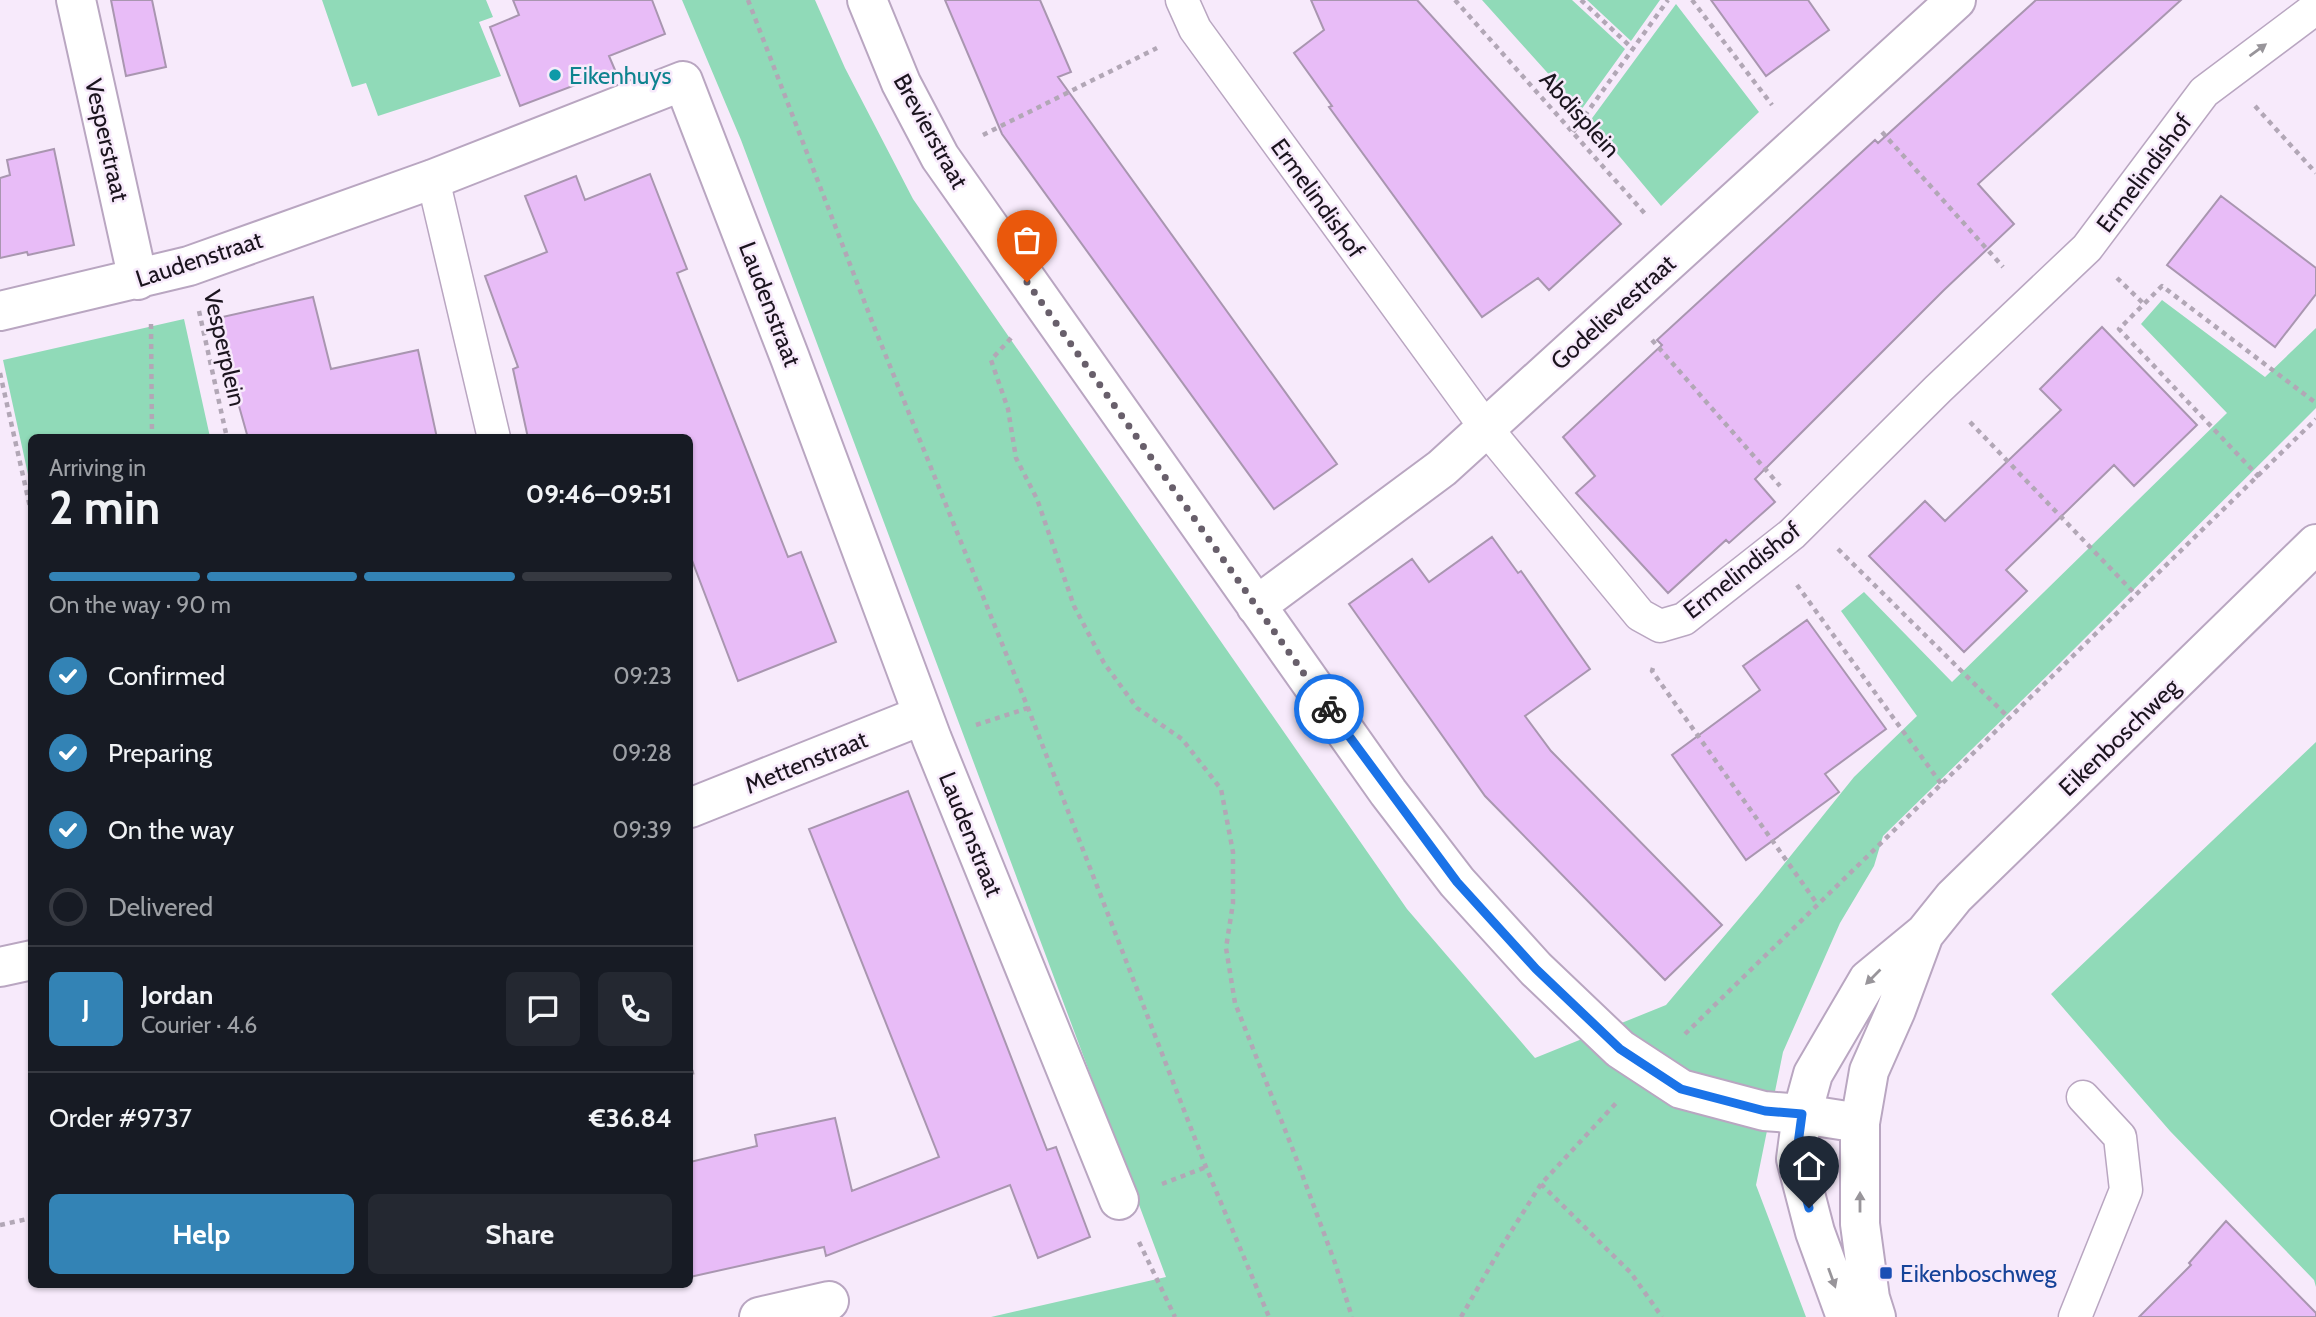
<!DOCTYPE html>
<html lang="en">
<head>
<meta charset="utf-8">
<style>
	:root { --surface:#171b24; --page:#242831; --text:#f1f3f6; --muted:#9ea1a6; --line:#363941; --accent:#3383b5 }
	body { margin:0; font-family:Cabin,sans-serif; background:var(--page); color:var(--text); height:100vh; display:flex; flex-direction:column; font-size:26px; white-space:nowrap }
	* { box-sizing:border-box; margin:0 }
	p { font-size:23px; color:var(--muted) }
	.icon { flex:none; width:38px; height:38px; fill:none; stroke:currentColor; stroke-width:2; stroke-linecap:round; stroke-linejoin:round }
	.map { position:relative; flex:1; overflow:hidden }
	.drawer { position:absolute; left:28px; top:434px; width:665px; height:854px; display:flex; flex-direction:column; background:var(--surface); border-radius:10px; box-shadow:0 2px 5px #0004 }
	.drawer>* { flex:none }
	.pin { position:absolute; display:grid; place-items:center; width:60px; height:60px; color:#fff; margin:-72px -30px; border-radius:50% 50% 50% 0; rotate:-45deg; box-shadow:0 0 7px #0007 }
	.pin .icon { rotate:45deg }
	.courier { position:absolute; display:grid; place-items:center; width:70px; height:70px; margin:-35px; border:5px solid #1a73e8; border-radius:50%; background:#fff; color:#222; box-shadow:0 2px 9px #0007 }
	.head em { font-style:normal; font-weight:700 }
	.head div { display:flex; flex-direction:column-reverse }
	.head { display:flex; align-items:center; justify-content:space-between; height:119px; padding:0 21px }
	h1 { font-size:46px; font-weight:700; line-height:52px }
	.bar { display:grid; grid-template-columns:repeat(4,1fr); gap:10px 7px; align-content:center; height:84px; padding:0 21px }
	.bar i { height:9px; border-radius:5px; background:var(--line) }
	.bar .active { background:var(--accent) }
	.bar p { grid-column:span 4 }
	.line { display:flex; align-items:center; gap:18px; padding:0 21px; border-top:2px solid var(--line) }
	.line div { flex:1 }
	.round { display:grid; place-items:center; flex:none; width:74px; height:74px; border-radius:10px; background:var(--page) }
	ol { padding:0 21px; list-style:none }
	li { display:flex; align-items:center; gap:21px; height:77px }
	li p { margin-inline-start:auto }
	li .icon { padding:7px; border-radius:50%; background:var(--accent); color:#fff; stroke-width:4 }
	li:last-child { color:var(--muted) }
	li i { width:38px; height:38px; border:4px solid var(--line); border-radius:50% }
	.cta { display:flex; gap:14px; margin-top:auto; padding:14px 21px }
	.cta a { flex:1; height:80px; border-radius:10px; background:var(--accent); color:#fff; font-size:28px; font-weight:700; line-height:80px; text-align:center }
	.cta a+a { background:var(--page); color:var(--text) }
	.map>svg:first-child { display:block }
	.green { fill:#90dab8 }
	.building { fill:#e8bcf7; stroke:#a996b0; stroke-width:2 }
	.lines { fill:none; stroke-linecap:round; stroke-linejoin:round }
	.service-casing { stroke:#b9a6c1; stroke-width:35 }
	.minor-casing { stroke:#b9a6c1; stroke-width:42 }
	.tertiary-casing { stroke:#b9a6c1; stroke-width:42 }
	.path { stroke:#b2a7b6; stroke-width:4.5; stroke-dasharray:5 5; stroke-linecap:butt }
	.service { stroke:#fff; stroke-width:32 }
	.minor { stroke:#fff; stroke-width:38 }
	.tertiary { stroke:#fff; stroke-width:38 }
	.oneway { fill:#98959a }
	.done { stroke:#685f6b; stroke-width:7; stroke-dasharray:0 12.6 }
	.route { stroke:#1a73e8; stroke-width:9 }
	.culture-dot { fill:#0f9aa8; stroke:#f7eafb; stroke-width:2.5 }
	.transit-dot { fill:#1a4fb4; stroke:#f7eafb; stroke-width:2.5 }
	.labels { text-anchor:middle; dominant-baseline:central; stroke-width:5; stroke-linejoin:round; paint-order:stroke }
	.culture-label { font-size:24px; fill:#0d838f; stroke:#f7eafb; text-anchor:start }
	.street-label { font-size:24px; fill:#1b141e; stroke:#f7eafb }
	.transit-label { font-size:24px; fill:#164399; stroke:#f7eafb; text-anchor:start }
</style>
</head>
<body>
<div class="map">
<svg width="2316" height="1317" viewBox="0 0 2316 1317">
	<rect width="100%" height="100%" fill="#f7eafb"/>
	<path class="green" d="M322,0h164l7,17 -14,5 22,54 -123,40 -12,-33 -14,4z
		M682,0h133l30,68 68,131 494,710 128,149 131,-53 93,-110 95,-118 63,-61 -76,-105 23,-19 88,90 275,-269 -86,-89 21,-24 103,77 51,-49v80l-261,260 -172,168 -9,30 -34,57 -57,129 -27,133 50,132h-815l175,-40 -425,-1137z
		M1482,0h90l53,49 -44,61z
		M1587,0h73l-29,41z
		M1676,4l83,108 -98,94 -71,-85z
		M184,319l26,118 -178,1 -1,50 -28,-128z
		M2316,742v545l-2,-7 -144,-149 -119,-137z"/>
	<path class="building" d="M111,0h41l14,67 -40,9z
		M513,0h139l13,34 -56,22 6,14 -95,36 -30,-79 29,-12z
		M945,0h95l31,72 -13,5 279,387 -63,45 -272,-375z
		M1311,0h106l204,224 -72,66 -11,-12 -56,39 -153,-210 3,-1 -38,-53 30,-23z
		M1711,0h97l21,30 -63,46z
		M2036,0h145l-203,184 36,40 -70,66 -189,189 20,23 -46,41 -3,-3 -58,53 -92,-100 19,-17 -32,-39 99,-92 -5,-5 218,-200 3,3z
		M54,149l20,96 -46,10 -1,-3 -27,6v-80l10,-3 -3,-15z
		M650,174l37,95 -10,4 111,284 13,-5 35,90 -98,39 -48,-126v-117h-162l-15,-69 5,-2 -33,-91 62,-24 -22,-56 51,-20 9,24z
		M2221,196l95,72v26l-41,53 -108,-82z
		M313,297l18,72 87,-19 19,88h-189l-20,-71 -10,-49z
		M2102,327l95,98 -63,61 -20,-21 -78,76 -30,29 21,21 -63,61 -95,-96 56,-55 20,20 116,-111 -21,-21z
		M1492,537l26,36 3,-2 69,98 -65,47 26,35 171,174 -57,55 -180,-184 -136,-192 63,-45 17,23z
		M1807,620l79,109 -61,45 14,18 -93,68 -74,-105 88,-65 -17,-24z
		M908,791l139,359 9,-3 34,90 -52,21 -28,-73 -184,71 -2,-9 -134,30v-115l67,-16 -2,-11 80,-17 17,73 87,-34 -130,-328z
		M2226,1221l90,92v4h-177l52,-52 -2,-2z"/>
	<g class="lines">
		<defs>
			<path id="service" d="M1182,0l13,29 291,399 154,187 20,11 24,-7 108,-85 146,-145 149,-141 117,-156 112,-84
				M433,179l61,259
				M2075,1317l51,-127 -6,-53 -37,-40"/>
			<path id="minor" d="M76,0l62,280
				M867,0l34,83 39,74 448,635 69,90 79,87 84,80 61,40 83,22 38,3 58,9
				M0,311l189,-45 244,-87 250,-98 107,277 142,381 187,461
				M1256,606l186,-138 514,-468
				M690,808l233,-93
				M0,967l32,-7
				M759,1317l70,-16"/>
			<path id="tertiary" d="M1846,1317l-31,-85 -19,-73 6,-45 11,-40 55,-94 57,-47 29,-36 362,-353
				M1876,1317l-6,-19 -10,-74v-101l9,-52 27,-61 27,-73"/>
		</defs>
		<use href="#service" class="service-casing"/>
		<use href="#minor" class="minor-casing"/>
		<use href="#tertiary" class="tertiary-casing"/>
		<path class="path" d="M748,0l125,324 155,384 178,459 63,150
			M1455,0l192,216
			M1581,0l52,49
			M1692,0l80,105
			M2255,106l61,67
			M1573,132l95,-132
			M1882,132l121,135
			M983,135l174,-87
			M2117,278l26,25
			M199,311l28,127
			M151,324l1,114
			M1011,338l-20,22 17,49 8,49 21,41 37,107 30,57 33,45 45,31 39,50 12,63v51l-7,45 9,55 58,147 42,113 17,54
			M1652,340l128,146
			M0,373l32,143
			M1970,422l166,173
			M2259,477l-140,-148 43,-43 154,117
			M1838,549l171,169
			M1797,585l145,200
			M1653,668l-1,3 166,234
			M976,725l52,-17
			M1685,1034l631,-615
			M690,1073l4,-1
			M1162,1184l44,-17
			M1541,1184l90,89 31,44
			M0,1225l32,-7
			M1139,1242l36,75
			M1461,1317l41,-71 39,-62 76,-82"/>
		<use href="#service" class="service"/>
		<use href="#minor" class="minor"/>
		<use href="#tertiary" class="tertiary"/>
	</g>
	<defs><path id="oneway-solid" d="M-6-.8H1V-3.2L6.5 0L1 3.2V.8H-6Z" transform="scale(1.75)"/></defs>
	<g class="oneway">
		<use href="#oneway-solid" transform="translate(2258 50) rotate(-36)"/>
		<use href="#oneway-solid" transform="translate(1873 977) rotate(135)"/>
		<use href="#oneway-solid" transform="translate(1860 1202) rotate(-90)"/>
		<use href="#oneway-solid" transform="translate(1832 1278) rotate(70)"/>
	</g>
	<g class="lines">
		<path class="done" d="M1027,282l302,427"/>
		<path class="route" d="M1329,709l128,173 79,87 84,80 61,40 84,22 37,3 -6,45 13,49"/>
	</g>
	<circle class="culture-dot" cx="555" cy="75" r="7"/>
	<rect class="transit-dot" x="1879" y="1266" width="14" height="14" rx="3.5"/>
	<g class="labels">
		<g class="culture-label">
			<text x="569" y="75">Eikenhuys</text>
		</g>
		<g class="street-label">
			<text transform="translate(1580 114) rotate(48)">Abdisplein</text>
			<text transform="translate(931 131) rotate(61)">Brevierstraat</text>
			<text transform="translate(107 140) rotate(77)">Vesperstraat</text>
			<text transform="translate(2144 173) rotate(-53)">Ermelindishof</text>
			<text transform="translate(1318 198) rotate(54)">Ermelindishof</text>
			<text transform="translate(199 259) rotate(-18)">Laudenstraat</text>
			<text transform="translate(770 304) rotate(69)">Laudenstraat</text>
			<text transform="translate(1613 312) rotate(-42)">Godelievestraat</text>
			<text transform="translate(225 348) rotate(77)">Vesperplein</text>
			<text transform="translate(1742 570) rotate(-38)">Ermelindishof</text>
			<text transform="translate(2119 737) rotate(-44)">Eikenboschweg</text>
			<text transform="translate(806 762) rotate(-22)">Mettenstraat</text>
			<text transform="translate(971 834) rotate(68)">Laudenstraat</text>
		</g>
		<g class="transit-label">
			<text x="1900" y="1273">Eikenboschweg</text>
		</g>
	</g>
</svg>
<div class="pin" style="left:1027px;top:282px;background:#ea580c"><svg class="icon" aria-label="bag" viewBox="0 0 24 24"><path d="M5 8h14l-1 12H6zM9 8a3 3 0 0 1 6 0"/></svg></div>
<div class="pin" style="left:1809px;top:1208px;background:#1f2937"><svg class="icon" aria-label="home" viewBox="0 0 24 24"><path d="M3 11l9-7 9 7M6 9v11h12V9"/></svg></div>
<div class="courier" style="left:1329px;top:709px"><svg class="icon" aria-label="bike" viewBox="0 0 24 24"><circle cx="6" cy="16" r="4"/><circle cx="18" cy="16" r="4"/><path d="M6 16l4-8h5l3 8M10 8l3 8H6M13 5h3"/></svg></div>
<section class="drawer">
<div class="head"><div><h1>2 min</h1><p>Arriving in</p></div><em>09:46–09:51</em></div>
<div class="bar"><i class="active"></i><i class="active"></i><i class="active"></i><i></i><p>On the way · 90 m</p></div>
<ol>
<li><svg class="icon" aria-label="check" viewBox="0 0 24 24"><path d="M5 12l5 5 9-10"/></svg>Confirmed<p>09:23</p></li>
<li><svg class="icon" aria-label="check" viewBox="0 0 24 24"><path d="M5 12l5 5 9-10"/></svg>Preparing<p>09:28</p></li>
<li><svg class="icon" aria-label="check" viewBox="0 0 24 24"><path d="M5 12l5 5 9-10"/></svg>On the way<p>09:39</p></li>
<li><i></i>Delivered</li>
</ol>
<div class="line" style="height:126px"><b class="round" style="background:var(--accent);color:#fff">J</b><div><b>Jordan</b><p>Courier · 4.6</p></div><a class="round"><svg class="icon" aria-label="chat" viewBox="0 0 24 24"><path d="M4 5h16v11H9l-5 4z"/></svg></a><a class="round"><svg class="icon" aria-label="phone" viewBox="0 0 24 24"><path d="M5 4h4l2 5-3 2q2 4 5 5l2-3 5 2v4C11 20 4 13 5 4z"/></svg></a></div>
<div class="line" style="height:91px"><div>Order #9737</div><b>€36.84</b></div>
<div class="cta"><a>Help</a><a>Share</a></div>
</section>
</div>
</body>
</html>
